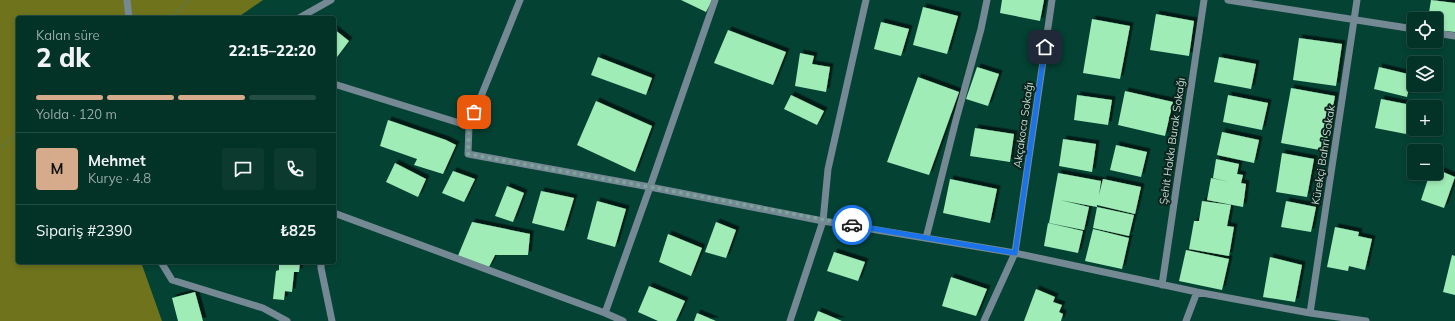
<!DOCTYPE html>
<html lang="tr">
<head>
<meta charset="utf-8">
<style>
	:root { --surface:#033227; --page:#0d3a2f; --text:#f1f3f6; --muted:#97aaa7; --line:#244d44; --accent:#d6ab8b }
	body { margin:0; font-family:Mulish,sans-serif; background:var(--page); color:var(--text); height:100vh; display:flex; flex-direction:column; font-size:15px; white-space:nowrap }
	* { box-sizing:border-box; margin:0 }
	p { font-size:13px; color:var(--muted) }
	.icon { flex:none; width:22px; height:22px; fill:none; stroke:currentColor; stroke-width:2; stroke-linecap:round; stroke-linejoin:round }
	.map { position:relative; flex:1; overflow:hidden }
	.details { position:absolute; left:16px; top:16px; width:320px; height:248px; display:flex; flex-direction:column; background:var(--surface); border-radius:4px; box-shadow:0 2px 6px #0003,0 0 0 1px var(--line) }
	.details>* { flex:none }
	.controls { position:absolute; left:1407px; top:12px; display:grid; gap:8px }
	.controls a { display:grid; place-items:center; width:36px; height:36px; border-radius:4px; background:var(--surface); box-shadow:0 2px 6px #0003,0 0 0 1px var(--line); font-size:20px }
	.pin { position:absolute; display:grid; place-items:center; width:34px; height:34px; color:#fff; margin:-17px; border-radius:8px; box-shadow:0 2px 6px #0006 }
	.courier { position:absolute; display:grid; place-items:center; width:40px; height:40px; margin:-20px; border:3px solid #1a73e8; border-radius:50%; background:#fff; color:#222; box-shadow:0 1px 5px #0007 }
	.overview em { font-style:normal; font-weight:800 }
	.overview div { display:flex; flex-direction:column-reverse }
	.overview { display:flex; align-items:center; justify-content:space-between; height:68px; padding:0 20px }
	h1 { font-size:26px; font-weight:800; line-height:30px }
	.bar { display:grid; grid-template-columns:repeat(4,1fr); gap:6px 4px; align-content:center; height:48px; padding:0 20px }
	.bar i { height:5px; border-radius:3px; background:var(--line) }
	.bar .active { background:var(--accent) }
	.bar p { grid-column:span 4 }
	.line { display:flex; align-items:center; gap:10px; padding:0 20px; border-top:1px solid var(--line) }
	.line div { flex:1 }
	.round { display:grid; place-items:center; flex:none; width:42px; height:42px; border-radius:4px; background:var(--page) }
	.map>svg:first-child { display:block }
	.forest { fill:#6e731c }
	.building { fill:#9fecb6; filter:url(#shadow) }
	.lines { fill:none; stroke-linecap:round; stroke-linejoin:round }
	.path { stroke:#4a7b6e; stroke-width:2.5; stroke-dasharray:1 3; stroke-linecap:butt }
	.minor { stroke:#758994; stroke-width:7 }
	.done { stroke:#7ea59a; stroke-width:4; stroke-dasharray:0 7.2 }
	.route { stroke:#1a73e8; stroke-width:5 }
	.labels { text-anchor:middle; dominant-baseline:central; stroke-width:4; stroke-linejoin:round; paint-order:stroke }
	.street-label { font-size:11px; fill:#bfdad1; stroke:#0d241d }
</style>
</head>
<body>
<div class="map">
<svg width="1455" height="321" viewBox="0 0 1455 321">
	<defs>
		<filter id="shadow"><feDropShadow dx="3.5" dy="-3.5" stdDeviation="0" flood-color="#0009"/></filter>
	</defs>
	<rect width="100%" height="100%" fill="#044234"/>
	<path class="forest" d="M0,0h263l-26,18h-219v244h123l21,59h-162z"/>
	<path class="building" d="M681,0h31l-6,12z
		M1002,0h42l-4,21 -40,-8z
		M1431,0l24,3v29l-19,-2v-11h-8z
		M923,7l35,9 -11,38 -34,-9z
		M1156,14l38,7 -5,35 -39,-6z
		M1092,19l38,7 -10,53 -37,-6z
		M881,22l28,7 -8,27 -27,-7z
		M334,29l15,12 -15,20z
		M728,30l58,22 -13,33 -59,-22z
		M1299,38l43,6 -6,42 -43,-6z
		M800,53l14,3 -2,8 18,3 -4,25 -31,-6z
		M598,57l54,21 -6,17 -55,-20z
		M1219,57l37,7 -5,25 -37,-7z
		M977,67l22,7 -11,32 -22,-7z
		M1379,67l33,8 -5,22 -33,-8z
		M918,77l41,15 -30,83 -42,-13z
		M1291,88l44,8 -10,55 -44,-8z
		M1125,91l48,11 -8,34 -47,-11z
		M791,95l33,16 -7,14 -33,-16z
		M1077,95l35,5 -4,25 -34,-5z
		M1228,95l40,8 -6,27 -39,-8z
		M1381,99l30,6 -5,29 -31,-6z
		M596,101l56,25 -17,46 -58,-27z
		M388,120l58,20 10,5 -13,29 -29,-9 3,-6 -37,-13z
		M975,128l39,6 -4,28 -40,-6z
		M1222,132l37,8 -5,23 -37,-8z
		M1063,139l33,5 -4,28 -33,-6z
		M1116,145l31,7 -6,25 -31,-7z
		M1282,153l32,6 -7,38 -31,-5z
		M1216,159l23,5 -2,10 6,1 -2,8 5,1 -3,23 -36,-7 4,-22 19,4 -17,-4z
		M395,163l31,16 -8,18 -32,-15z
		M1436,169l19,8 -11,31 -23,-8 9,-27h6z
		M453,171l22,8 -11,23 -22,-9z
		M1058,173l43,8 -2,14 4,-16 38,8 -6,27 -38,-9v2l-37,-7 29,7 -5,23 -35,-7z
		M950,179l47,10 -7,34 -47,-10z
		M507,186l17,7 -11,29 -18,-6z
		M541,191l33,7 -10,33 -32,-8z
		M597,201l29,8 -11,38 -28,-8z
		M1202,201l29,4 -4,21 7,1 -5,29 -40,-7 5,-28h5z
		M1286,201l30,6 -5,25 -30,-5z
		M1097,207l37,8 -5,21 -36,-8z
		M472,222l58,12 -2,21h-33l-6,12 -32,-9z
		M716,222l20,8 -10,28 -21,-6z
		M1048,223l35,8 -5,22 -34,-7z
		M1335,227l24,5 -1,4 14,3 -7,31 -16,-4 -1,5 -21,-4z
		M1093,229l36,9 -7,31 -37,-8z
		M668,234l34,14 -11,28 -32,-14z
		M1186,250l43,9 -7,31 -43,-9z
		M834,252l31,10 -7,19 -31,-10z
		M1452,255l3,1v39l-12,-3z
		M1270,257l32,8 -7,37 -32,-5z
		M279,262h21l-1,10h-5l-2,20 -7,-1 -1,9 -11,-1 3,-28 3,-1z
		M951,277l36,12 -11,27 -34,-10z
		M649,286l36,15 -9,20h-18l-20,-9z
		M1036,289l19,8 -2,5 9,3 -3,7 4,2 -2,7h-37z
		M195,292l8,29h-25l-6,-23z
		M818,311l24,10h-28z
		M697,313l19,8h-22z"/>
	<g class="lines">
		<path class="path" d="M171,18l18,-18
			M0,148l18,-17"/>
		<path class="minor" d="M127,0l2,18
			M520,0l-51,126 -1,28 182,33 173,34 192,32 182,39 113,21 56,8
			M1228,0l186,29
			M299,18l32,-18
			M1436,33l19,3
			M334,84l135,42
			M334,213l271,100 18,8
			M926,238l30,-118 25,-91 6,-29
			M161,262l11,18 91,28 24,13
			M321,262v6l11,53
			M1162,285l42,-285
			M605,313l45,-126 65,-187
			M1310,313l47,-313
			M790,321l33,-100 5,-52 38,-169
			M984,321l31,-68 37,-253
			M1186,321l11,-29"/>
	</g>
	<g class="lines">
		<path class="done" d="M474,112l-5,14 -1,28 182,33 202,38"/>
		<path class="route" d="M852,225l163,28 30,-206"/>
	</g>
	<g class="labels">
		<g class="street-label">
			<text transform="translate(1023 125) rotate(-82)">Akçakoca Sokağı</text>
			<text transform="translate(1172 141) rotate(-82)">Şehit Hakkı Burak Sokağı</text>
			<text transform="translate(1323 155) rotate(-81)">Kürekçi Bahri Sokak</text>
		</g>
	</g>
</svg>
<div class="controls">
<a><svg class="icon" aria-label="locate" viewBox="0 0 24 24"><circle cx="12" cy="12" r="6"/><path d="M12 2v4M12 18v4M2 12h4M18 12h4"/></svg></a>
<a><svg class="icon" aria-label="layers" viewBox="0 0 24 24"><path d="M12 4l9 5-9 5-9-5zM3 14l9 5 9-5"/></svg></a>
<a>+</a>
<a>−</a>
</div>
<div class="pin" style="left:474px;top:112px;background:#ea580c"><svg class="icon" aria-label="bag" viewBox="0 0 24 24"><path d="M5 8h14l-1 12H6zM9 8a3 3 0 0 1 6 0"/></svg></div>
<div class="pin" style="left:1045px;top:47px;background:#1f2937"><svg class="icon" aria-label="home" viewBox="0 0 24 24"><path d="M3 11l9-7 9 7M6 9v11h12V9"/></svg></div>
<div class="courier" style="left:852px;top:225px"><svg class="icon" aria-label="car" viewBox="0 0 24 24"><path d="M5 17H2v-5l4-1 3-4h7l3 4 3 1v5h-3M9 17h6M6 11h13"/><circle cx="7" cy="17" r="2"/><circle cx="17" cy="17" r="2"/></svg></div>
<section class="details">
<div class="overview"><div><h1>2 dk</h1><p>Kalan süre</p></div><em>22:15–22:20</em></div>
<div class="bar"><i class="active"></i><i class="active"></i><i class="active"></i><i></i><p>Yolda · 120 m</p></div>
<div class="line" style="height:72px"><b class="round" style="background:var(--accent);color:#111">M</b><div><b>Mehmet</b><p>Kurye · 4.8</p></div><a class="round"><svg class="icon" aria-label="chat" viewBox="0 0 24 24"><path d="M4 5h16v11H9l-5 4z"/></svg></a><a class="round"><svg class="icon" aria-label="phone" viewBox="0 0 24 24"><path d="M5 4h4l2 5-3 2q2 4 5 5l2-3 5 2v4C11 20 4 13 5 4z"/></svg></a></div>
<div class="line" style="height:52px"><div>Sipariş #2390</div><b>₺825</b></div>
</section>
</div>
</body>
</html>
